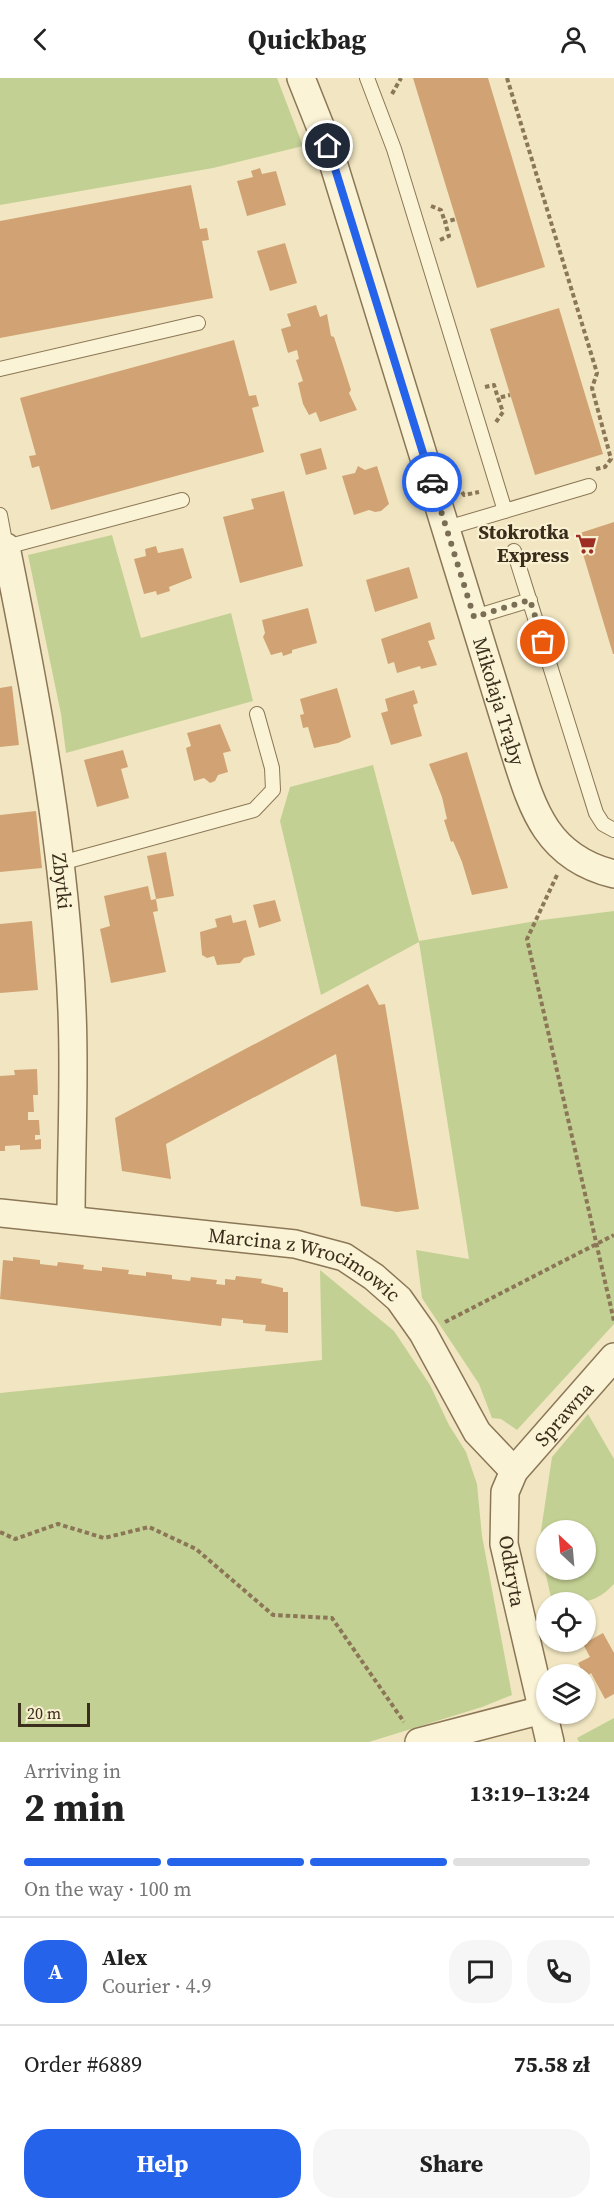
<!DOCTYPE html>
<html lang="en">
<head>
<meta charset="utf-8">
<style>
	:root { --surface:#fff; --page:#f6f6f6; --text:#222; --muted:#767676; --line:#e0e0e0; --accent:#2563eb }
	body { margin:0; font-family:"Source Serif 4",serif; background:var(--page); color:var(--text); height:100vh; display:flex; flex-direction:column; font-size:22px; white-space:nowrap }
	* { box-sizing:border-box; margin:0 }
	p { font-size:20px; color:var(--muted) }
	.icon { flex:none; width:33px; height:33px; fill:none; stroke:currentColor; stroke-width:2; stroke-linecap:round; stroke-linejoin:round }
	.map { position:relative; height:1664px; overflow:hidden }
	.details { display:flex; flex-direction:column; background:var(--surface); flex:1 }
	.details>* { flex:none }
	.needle { width:39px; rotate:334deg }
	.tools { position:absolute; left:536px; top:1442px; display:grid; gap:12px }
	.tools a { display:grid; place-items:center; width:60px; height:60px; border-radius:50%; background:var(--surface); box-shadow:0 2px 4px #0004; font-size:30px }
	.scale { position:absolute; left:18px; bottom:15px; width:72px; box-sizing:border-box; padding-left:6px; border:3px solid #3a2d1c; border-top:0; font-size:16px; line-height:21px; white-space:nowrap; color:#3a2d1c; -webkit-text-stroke:4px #f8f0d1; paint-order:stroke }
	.pin { position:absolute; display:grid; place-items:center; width:51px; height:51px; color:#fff; margin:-26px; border:3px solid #fff; border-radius:50%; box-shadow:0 2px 6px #0007 }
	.courier { position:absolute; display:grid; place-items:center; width:60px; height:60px; margin:-30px; border:4px solid #2563eb; border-radius:50%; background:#fff; color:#222; box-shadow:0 2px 8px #0007 }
	.summary em { font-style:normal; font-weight:700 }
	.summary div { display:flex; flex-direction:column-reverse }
	.summary { display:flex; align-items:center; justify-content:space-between; height:102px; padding:0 24px }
	h1 { font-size:39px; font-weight:700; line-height:45px }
	.bar { display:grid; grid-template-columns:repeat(4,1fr); gap:9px 6px; align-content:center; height:72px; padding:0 24px }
	.bar i { height:8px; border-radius:4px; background:var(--line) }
	.bar .on { background:var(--accent) }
	.bar p { grid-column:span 4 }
	.line { display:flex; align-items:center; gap:15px; padding:0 24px; border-top:2px solid var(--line) }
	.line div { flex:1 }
	.round { display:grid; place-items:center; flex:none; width:63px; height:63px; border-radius:24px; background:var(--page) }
	.primary-button { display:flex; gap:12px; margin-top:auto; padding:12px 24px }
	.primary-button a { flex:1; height:69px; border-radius:24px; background:var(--accent); color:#fff; font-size:24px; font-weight:700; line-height:69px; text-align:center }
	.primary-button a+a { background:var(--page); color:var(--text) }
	header { display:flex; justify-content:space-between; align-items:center; height:78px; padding:0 24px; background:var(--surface); font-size:27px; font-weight:700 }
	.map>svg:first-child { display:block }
	.green { fill:#c3d094; fill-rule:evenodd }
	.building { fill:#d1a374 }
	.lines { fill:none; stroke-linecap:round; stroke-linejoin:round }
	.lane-casing { stroke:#8b7757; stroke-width:16 }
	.street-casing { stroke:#8b7757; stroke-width:30 }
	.path { stroke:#8b7757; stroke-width:4; stroke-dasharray:4.5 3; stroke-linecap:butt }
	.lane { stroke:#fbf3d5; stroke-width:14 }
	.street { stroke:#fbf3d5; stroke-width:27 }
	.done { stroke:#7a6e56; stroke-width:6; stroke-dasharray:0 10.8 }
	.route { stroke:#2563eb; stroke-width:8 }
	.labels { text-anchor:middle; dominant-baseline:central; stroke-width:4.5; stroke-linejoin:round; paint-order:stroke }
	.poi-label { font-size:20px; font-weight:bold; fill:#3a2d1c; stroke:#f8f0d1; text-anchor:end }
	.street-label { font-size:20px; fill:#3a2d1c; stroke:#f8f0d1 }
</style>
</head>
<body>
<header><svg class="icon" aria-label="back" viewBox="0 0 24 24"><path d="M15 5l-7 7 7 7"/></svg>Quickbag<svg class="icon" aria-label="person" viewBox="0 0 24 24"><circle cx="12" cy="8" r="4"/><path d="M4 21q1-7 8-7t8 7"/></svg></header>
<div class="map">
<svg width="614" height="1664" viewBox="0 0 614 1664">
	<rect width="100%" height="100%" fill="#f1e6c1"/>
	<path class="green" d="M0,0h277l26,68 -90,22 -213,37z
		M112,457l29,103 90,-25 22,88 -187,52 -5,-39 -33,-159z
		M373,687l46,176 123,-21 72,-9v413l-97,106 -16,-11 -9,-1 -13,-34 -57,-86 -6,-48 53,9 -50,-317 -98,53 -41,-174 10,-34z
		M320,1192l74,61 36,54 19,40 17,27 11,32 5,52 30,159 -30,12 -113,35h-369v-349l322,-33z
		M588,1336l26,45v125c-21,22 -34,18 -62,18l-13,-58 13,-87zM546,1452h39v39h-39z
		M614,1640v24h-35l-2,-4z"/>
	<path class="building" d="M413,0h75l57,189 -68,21z
		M260,90l2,6 14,-3 10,34 -39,11 -10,-35 16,-4 -2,-6z
		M191,107l9,44 7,-1 2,12 -7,1 11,57 -213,40v-117z
		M285,165l12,40 -27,8 -13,-40z
		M316,227l4,12 7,-3 4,22 3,1 17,53 -2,3 8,17 -37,12 -4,-10 -7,3 -6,-11 -5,-21 5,-2 -7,-21 3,-1 -2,-9 -9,3 -7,-24 10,-3 -4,-12z
		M559,230l44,146 -68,21 -45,-146z
		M234,262l15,56 7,-1 3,11 -7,2 12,44 -213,58 -12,-44 -7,2 -3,-12 7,-1 -16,-57z
		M321,370l6,21 -21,6 -6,-21z
		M358,388l7,4 12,-4 12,38 -8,7 -6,1 -6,-2 -15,5 -12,-39 13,-3z
		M284,413l19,75 -63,17 -17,-66 31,-8 -3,-10z
		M614,444v132h-1l-36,-120z
		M156,468l2,7 25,-5 9,30 -23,9 1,4 -13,4 -1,-4 -12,3 -10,-35 12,-3 -1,-7z
		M409,489l9,31 -43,14 -9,-32z
		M308,530l9,35 -25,7v3l-9,3 -1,-4 -11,3 -8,-18 2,-4 -3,-13z
		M430,544l5,17 -7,2 9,24 -16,4 -1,-3 -23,7 -3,-11 -6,2 -7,-25z
		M12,608l7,59 -19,2v-59z
		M337,610l14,49 -13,6 -24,5 -6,-21 -5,1 -3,-13 4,-1 -4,-15z
		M414,612l4,13 -5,2 9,31 -31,9 -10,-32 7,-2 -3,-12z
		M220,646l11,27 -8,2 5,19 -10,3 -3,6 -5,2 -6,-5 -10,3 -8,-33 5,-2 -4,-13z
		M123,672l5,17 -7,2 8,29 -32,9 -13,-47z
		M467,674l41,136 -36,7 -10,-33 -9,-21 -2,1 -7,-22 3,-1 -5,-22 -13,-33z
		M36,733l6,57 -42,4v-57z
		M166,774l8,44 -18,3 -9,-43z
		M148,808l3,14 5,-1 2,12 -5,1 13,60 -55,11 -11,-54 10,-3 -6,-30z
		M275,822l6,21 -22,7 -6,-23z
		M231,837l2,8 13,-3 9,35 -11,3 -4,5 -23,2 -3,-9 -7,2 -5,-3 -2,-23 17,-5 -2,-8z
		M32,843l6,69 -38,3v-69z
		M368,906l11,21 6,-1 34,205 -22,3 -36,-6 -25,-152 -170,90 5,35 -49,-8 -7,-53z
		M37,991l1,26h-5l1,17h-6v8h11l1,15h-5v5l6,-1v10l-21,1v-5l-15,1v5h-5v-75l15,-1 -1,-5z
		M13,1179l27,3v4l17,2 1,-4 26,3 -1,4 9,1 10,1v-4l27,3 -1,4 18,2v-4l26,3v4l18,2 1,-4 26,3 -1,4 9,1v-6l10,1 1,-4 26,3 -1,4 22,5v4h5v41l-23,-2 1,-6 -23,-2v-3l-21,-2 -1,8 -221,-27 3,-39 10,1z
		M603,1555l11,20v41l-9,5 -14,-26 -6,4 -7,-14 12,-6 -7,-13z"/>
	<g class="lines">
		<defs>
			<path id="lane" d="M367,0l27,71 111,362
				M0,291l198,-46
				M0,437l6,32 176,-47
				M447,450l142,-42
				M514,473l82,262 7,11 11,6
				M475,539l55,-17
				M61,785l193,-53 19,-20 -1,-22 -15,-54"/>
			<g id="street">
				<path id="s1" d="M301,0l27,68 185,601c19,60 32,110 101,127"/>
				<path id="s2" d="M6,469c31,153 60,307 66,464 3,69 -1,140 -1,209"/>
				<path id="s3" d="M0,1135l295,31 49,13 30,20 25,22 24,34 54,99 37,39"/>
				<path d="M419,1664l123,-32"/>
				<path id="s4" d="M550,1664l-46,-198 1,-52 9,-21 100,-114"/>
			</g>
		</defs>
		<use href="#lane" class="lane-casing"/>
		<use href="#street" class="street-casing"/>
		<path class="path" d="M507,0l90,295 -5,15 19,71 -6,8 -9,2
			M392,16l9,-16
			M431,128l10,4 4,12
			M440,162l9,-4 -4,-14 11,-3
			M485,309l9,-2 4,13
			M496,344l7,-10 -5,-14 12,-3
			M462,414l2,3 15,-3
			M557,797l-30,64 87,382
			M445,1244l169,-87
			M0,1454l15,7 43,-15 46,14 45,-11 47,22 77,66 59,3 72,104"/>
		<use href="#lane" class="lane"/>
		<use href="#street" class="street"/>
	</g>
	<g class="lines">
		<path class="done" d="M432,404l42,135 56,-17 13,42"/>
		<path class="route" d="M328,68l104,336"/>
	</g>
	<defs>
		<symbol id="supermarket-bare" viewBox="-9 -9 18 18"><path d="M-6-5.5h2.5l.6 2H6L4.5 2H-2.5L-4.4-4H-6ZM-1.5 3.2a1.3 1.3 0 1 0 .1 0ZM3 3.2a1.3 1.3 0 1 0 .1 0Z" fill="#9e2d23" stroke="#f8f0d1" stroke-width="2.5" paint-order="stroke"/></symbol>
	</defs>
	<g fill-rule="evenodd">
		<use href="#supermarket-bare" x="571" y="451" width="30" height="30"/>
	</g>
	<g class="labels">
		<g class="poi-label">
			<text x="569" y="454">Stokrotka<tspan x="569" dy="23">Express</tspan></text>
		</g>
		<g class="street-label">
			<text stroke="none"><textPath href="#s1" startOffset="654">Mikołaja Trąby</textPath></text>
			<text stroke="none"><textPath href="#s2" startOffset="339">Zbytki</textPath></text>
			<text stroke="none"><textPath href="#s3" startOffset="312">Marcina z Wrocimowic</textPath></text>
			<text stroke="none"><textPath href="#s4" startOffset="354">Sprawna</textPath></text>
			<text transform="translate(512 1493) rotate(80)">Odkryta</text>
		</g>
	</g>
</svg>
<div class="tools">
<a><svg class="needle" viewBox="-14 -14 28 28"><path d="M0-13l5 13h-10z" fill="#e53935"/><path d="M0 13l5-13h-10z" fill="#767676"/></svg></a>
<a><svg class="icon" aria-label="locate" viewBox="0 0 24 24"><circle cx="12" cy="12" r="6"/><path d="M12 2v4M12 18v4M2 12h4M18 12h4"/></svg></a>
<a><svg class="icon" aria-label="layers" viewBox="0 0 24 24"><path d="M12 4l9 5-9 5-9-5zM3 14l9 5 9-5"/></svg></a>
</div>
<div class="scale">20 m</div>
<div class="pin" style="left:543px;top:564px;background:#ea580c"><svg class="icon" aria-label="bag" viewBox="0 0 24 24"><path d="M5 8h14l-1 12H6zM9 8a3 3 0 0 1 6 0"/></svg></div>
<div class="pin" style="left:328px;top:68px;background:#1f2937"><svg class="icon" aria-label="home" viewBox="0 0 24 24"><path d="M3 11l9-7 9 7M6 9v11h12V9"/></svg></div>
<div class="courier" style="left:432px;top:404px"><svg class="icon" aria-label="car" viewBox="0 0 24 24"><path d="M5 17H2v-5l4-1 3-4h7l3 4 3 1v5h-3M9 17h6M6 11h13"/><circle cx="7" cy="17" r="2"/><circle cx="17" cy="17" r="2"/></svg></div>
</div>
<section class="details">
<div class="summary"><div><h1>2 min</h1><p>Arriving in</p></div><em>13:19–13:24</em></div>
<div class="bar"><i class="on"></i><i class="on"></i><i class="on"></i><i></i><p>On the way · 100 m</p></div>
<div class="line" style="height:108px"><b class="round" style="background:var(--accent);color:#fff">A</b><div><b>Alex</b><p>Courier · 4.9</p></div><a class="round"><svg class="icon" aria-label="chat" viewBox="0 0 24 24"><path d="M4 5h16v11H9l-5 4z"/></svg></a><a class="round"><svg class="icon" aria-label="phone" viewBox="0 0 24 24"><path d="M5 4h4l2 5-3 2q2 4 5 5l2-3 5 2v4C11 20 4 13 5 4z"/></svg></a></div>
<div class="line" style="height:78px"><div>Order #6889</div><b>75.58 zł</b></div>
<div class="primary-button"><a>Help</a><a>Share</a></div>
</section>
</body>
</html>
